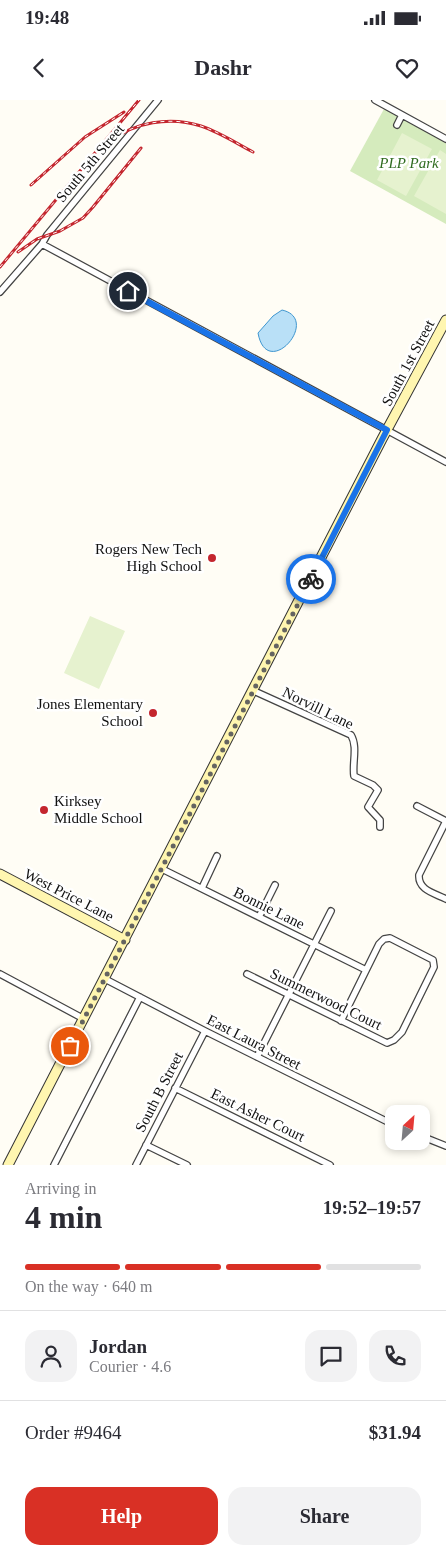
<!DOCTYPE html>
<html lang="en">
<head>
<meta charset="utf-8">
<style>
	:root { --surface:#fff; --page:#f2f2f3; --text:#2b2b33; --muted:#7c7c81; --line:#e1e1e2; --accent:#d93025 }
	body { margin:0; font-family:Georgia,serif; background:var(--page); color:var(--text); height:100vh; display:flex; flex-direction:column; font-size:19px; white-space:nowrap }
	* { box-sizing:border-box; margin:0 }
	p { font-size:16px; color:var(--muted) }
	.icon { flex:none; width:28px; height:28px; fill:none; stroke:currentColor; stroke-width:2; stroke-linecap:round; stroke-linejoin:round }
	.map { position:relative; height:1065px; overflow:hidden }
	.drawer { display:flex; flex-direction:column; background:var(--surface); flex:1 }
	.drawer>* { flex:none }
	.needle { width:32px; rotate:26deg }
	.tools { position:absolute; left:385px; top:1005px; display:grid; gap:10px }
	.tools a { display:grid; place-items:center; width:45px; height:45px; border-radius:10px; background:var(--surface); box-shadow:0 2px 8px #0003; font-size:25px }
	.pin { position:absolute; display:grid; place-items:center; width:42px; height:42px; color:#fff; margin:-21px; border:2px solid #fff; border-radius:50%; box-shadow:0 1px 5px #0007 }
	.courier { position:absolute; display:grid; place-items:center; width:50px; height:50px; margin:-25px; border:4px solid #1a73e8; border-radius:50%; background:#fff; color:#222; box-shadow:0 1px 6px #0007 }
	.summary em { font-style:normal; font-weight:700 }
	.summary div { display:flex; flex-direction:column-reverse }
	.summary { display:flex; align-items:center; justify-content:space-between; height:85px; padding:0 25px }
	h1 { font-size:32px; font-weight:700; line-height:38px }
	.bar { display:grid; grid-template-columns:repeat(4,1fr); gap:8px 5px; align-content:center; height:60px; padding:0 25px }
	.bar i { height:6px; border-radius:4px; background:var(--line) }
	.bar .on { background:var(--accent) }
	.bar p { grid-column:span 4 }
	.line { display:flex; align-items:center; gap:12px; padding:0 25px; border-top:1px solid var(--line) }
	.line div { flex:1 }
	.round { display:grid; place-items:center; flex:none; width:52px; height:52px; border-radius:15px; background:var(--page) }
	.primary-button { display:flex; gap:10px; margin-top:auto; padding:10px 25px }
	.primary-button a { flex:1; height:58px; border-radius:15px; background:var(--accent); color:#fff; font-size:20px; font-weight:700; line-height:58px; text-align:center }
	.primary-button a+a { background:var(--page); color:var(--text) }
	.status { display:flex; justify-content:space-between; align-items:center; height:35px; padding:0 25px; background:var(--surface); direction:ltr }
	.status svg { height:14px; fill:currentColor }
	header { display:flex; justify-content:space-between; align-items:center; height:65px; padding:0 25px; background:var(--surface); font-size:22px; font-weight:700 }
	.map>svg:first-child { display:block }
	.green { fill:#d5ebbd }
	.pitch { fill:#e6f2cf }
	.water { fill:#b9e0f7; stroke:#3f96cf }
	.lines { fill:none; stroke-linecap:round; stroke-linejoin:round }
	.street-casing { stroke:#444; stroke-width:8 }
	.secondary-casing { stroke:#333; stroke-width:11 }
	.street { stroke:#fff; stroke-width:5.5 }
	.secondary { stroke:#fff6b0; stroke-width:9 }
	.rail-casing { stroke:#c4262e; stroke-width:3 }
	.rail { stroke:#fff; stroke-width:1; stroke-dasharray:4; stroke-linecap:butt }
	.done { stroke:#646461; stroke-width:5; stroke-dasharray:0 9 }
	.route { stroke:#1a73e8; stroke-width:6 }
	.poi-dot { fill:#c4262e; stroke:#fff; stroke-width:2 }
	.labels { text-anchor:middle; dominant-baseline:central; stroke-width:5; stroke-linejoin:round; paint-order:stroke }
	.street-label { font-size:15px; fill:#111; stroke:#fff }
	.park-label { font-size:15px; font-style:italic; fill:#2f6b1f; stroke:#fff }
	.poi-label { font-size:15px; fill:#111; stroke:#fff; text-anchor:end }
</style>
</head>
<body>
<div class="status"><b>19:48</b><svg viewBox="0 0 49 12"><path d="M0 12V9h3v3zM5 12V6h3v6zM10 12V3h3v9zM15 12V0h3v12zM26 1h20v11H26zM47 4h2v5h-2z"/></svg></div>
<header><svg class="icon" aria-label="back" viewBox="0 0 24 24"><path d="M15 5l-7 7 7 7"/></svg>Dashr<svg class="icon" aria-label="heart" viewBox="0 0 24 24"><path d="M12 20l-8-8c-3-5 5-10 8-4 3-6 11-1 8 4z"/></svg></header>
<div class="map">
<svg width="446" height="1065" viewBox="0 0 446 1065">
	<rect width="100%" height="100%" fill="#fffdf5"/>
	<path class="green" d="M384,9l62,34v81l-96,-53z"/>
	<path class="pitch" d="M402,33l30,16 -26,47 -29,-16z
		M440,50l6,4v60l-32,-18z
		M90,516l35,15 -26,58 -35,-16z"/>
	<path class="water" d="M282,210c40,9 -15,72 -24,23l15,-17z"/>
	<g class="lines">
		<defs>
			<path id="street" d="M375,0l71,39
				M397,25l5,-10
				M42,144l404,218
				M0,192l42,-48 5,-9 111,-135
				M254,591l97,44c7,12 1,28 3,41l19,9 5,5 -10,17 12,13v7
				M417,706l29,15
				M446,721l-27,54c-1,15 15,18 27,24
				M162,769l204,101
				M202,788l15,-32
				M259,817l16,-32
				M0,874l84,45
				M247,874c46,23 93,46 140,69l7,-3 8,-8 32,-65 -1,-7 -43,-22 -6,1 -5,5 -38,77
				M105,879l100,52 189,94
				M257,957l74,-146
				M175,988l155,77
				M421,1036l25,10
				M146,1045l41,20
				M54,1065l86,-168
				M136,1065l69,-134"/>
			<path id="secondary" d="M0,774l125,66
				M8,1065l374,-726 64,-119"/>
		</defs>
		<use href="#street" class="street-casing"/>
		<use href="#secondary" class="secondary-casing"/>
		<use href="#street" class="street"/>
		<use href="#secondary" class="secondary"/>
		<defs>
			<path id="rail" d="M109,42c25,-20 61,-26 92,-16 18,6 35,17 52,26
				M31,85l54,-48 39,-25
				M18,152l19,-13 23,-8 23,-13 10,-11 48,-59
				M0,167l139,-167"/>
		</defs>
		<use href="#rail" class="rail-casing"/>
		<use href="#rail" class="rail"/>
	</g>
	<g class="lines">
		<path class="done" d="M70,946l241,-467"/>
		<path class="route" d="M128,191l259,139 -76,149"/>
	</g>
	<g class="poi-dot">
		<circle cx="212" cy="458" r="5"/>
		<circle cx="153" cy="613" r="5"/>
		<circle cx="44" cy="710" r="5"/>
	</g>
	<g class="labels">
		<g class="street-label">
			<text transform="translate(90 63) rotate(-50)">South 5th Street</text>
			<text transform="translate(408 263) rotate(-62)">South 1st Street</text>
			<text transform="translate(318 608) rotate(26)">Norvill Lane</text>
			<text transform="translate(69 795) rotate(27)">West Price Lane</text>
			<text transform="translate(269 808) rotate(26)">Bonnie Lane</text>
			<text transform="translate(326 899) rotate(26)">Summerwood Court</text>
			<text transform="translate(254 942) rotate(27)">East Laura Street</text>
			<text transform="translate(159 992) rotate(-63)">South B Street</text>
			<text transform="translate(258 1015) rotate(26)">East Asher Court</text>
		</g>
		<g class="park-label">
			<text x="409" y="63">PLP Park</text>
		</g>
		<g class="poi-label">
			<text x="202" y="449">Rogers New Tech<tspan x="202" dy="17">High School</tspan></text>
			<text x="143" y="604">Jones Elementary<tspan x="143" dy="17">School</tspan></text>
			<text x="54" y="701" text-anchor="start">Kirksey<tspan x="54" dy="17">Middle School</tspan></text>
		</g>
	</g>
</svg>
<div class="tools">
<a><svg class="needle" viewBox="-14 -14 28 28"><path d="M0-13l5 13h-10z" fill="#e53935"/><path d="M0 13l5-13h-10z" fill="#7c7c81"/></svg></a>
</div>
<div class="pin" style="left:70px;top:946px;background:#ea580c"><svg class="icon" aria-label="bag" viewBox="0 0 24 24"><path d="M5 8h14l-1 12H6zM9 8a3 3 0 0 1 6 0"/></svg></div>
<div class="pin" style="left:128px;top:191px;background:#1f2937"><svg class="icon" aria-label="home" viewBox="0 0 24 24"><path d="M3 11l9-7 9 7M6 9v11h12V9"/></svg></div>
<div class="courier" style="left:311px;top:479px"><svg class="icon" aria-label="bike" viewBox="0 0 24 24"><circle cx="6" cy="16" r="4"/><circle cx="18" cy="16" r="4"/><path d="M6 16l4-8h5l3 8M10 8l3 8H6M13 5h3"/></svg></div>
</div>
<section class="drawer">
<div class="summary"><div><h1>4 min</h1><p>Arriving in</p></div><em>19:52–19:57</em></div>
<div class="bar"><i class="on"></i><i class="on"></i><i class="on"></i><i></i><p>On the way · 640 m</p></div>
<div class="line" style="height:90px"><a class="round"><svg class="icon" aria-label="person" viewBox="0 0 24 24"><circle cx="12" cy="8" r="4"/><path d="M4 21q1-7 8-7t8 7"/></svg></a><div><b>Jordan</b><p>Courier · 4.6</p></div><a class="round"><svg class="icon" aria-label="chat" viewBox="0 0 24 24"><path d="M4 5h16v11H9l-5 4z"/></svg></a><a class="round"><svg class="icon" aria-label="phone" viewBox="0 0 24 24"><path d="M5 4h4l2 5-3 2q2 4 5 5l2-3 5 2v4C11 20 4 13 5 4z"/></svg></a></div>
<div class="line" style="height:65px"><div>Order #9464</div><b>$31.94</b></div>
<div class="primary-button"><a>Help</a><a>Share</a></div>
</section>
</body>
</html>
